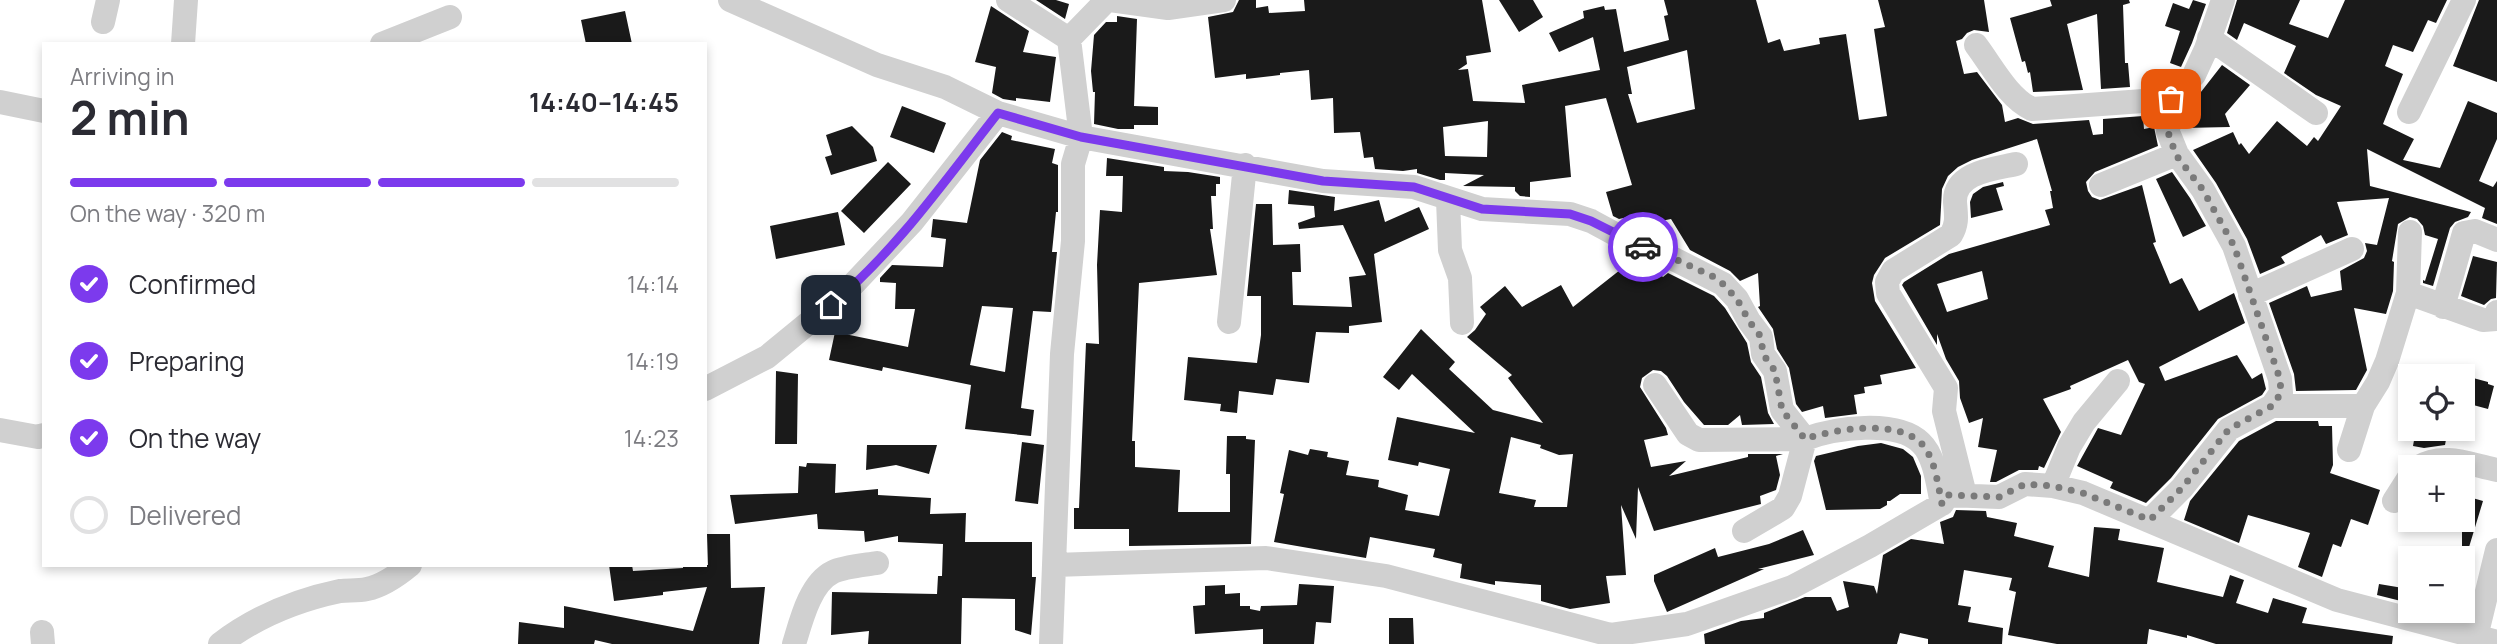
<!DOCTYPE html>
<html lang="en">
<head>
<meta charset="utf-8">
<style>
	:root { --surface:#fff; --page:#f2f2f3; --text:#2b2b33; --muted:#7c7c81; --line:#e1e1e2; --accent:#7c3aed }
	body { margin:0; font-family:Manrope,sans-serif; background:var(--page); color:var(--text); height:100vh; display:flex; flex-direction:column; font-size:26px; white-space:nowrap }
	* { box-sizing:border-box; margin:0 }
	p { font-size:23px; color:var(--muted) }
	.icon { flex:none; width:38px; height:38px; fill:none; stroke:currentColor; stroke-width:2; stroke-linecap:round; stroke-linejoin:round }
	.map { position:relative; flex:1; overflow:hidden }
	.sheet { position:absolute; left:42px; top:42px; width:665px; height:525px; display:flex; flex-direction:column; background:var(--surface); border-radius:0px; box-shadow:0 4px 10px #0003 }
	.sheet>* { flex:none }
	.fabs { position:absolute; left:2398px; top:364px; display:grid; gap:14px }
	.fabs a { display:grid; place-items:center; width:77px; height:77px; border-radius:0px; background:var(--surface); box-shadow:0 4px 10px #0003; font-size:35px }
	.pin { position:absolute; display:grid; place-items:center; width:60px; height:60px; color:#fff; margin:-30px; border-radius:14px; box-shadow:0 4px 10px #0006 }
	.courier { position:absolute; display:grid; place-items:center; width:70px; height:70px; margin:-35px; border:5px solid #7c3aed; border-radius:50%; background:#fff; color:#222; box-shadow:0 2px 9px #0007 }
	.summary em { font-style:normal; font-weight:700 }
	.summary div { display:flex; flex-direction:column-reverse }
	.summary { display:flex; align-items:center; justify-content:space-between; height:119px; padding:0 28px }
	h1 { font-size:46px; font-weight:700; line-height:52px }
	.bar { display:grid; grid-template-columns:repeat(4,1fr); gap:10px 7px; align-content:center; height:84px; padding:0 28px }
	.bar i { height:9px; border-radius:5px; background:var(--line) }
	.bar .on { background:var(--accent) }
	.bar p { grid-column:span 4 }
	ol { padding:0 28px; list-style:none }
	li { display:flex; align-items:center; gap:21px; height:77px }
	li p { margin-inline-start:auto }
	li .icon { padding:7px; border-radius:50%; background:var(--accent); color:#fff; stroke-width:4 }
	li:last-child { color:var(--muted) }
	li i { width:38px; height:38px; border:4px solid var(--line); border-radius:50% }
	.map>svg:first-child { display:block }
	.building { fill:#1a1a1a; fill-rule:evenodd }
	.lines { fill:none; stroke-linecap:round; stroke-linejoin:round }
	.minor { stroke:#d0d0d0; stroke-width:24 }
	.done { stroke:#7a7a7a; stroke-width:7; stroke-dasharray:0 12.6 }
	.route { stroke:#7c3aed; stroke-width:9 }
</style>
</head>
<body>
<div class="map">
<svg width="2497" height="644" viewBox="0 0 2497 644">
	<rect width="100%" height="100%" fill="#fff"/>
	<path class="building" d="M1036,0h20l13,4 -4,15z
		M1239,0h17v8l12,-2 1,7 36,-2 -1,-11h178l9,52 -25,4 1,8 -9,6 10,-1 5,32 52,2 -3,-18 78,-15 -7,-33 -34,15 -10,-19 35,-15 -1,-7 21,-5 1,4 11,-1 8,43 45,-12 -5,-24 4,-1 -4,-15h92l12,43 12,-4 4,12 36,-7 -1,-6 27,-4 13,86 28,-4 -13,-87 11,-2 -7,-27h106l5,32 -15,-2 -7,3 -5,6 -6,2 8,33 13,-2 25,33 3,17 13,-4 15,6 56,-4 4,15 10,-1v-15l40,-3 1,13 10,-2 4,19 -63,26 -9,10 2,9 4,6 8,3 42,-15 14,57 -3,1 17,41 12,-6 17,33 35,-18 11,30 -86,44 6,14 72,-26 15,24 10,-6 4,16 -4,6 -44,24 -47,59 -25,25 -36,-15 3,-6 -36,-16 21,-38 23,7 24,-51 -6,-2 -11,-22 -58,26 1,3 -28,10 18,33 -17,36 -5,-2 -1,4h-19l-23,12h-6l7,-32 -19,-3 5,-29 -14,5 -9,-25 -1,-17 -13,-22 -9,-25v11l-35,-60 2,-3 45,-28 101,-29 -5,-15 8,-2 -3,-17h2l-15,-52 -65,21 -14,7 -10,9 -6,13 -2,36 -55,33 -11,17 -2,8 3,18 41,67 -36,7 2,9 -18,3 1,6 -11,2 3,19 -32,4 -2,-12 -21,6 -6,-8 -7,-36 -12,-19 -4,-20 -15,-22 2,-1 -2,-33 -18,8 -10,-10 -40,-21 -19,-31 -25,5 1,5 -6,1 -11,-5 -2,-8 -9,2 -6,-3 -7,-24 26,-7 -26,-87 -41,8 6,71 -41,5v15l-10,-1 -5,-5v-4l-52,-1 21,-11 -39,-2v7h-5l-23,-7v-4l-14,2 -28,-2 -2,-12 -9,1 -4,-26 -26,1 -1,-35 -22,2 -2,-30 -29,3v2l-34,4v-5l-31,4 -7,-61 25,-5zM1687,50l8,59 -58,14 -9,-29h4l-5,-27zM1488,121l-1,36 -42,-1 -2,-29zM1982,271l6,28 -41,13 -10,-28z
		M1499,0h34l10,17 -24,15z
		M2050,0h79l1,3 -7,2 2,58h3l2,24 -29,2 -4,-75 -30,10 16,66 -50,2 -3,-20 -2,1 -3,-12 -3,1 -12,-44 42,-12z
		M2193,0l13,4 -14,39 -11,24 -11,-4 10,-32 -15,-5 8,-23 16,6z
		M2237,0h63l-11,24 39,14 17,-38h102l-11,23 -8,-3 -15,32 -20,-7 -8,21 18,8 -20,50 31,15 -11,21 37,8 28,-67 29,12v26l-18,42 14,6 4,-6v43l-15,-6 3,-10 -118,-59 3,37 101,26 -3,5 -13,5 -5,6 -17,58 -10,-3v-3l2,1 13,-42 -13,-4 -2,-9 -6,-7 -7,-2 -12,7 -6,37 2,1 -1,29 -7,23 -32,-6 13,62 -11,20 -60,1 -2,-17 -25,-71 38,-17 4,11 31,-7 -2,-19 24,-13 3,-7 -2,-8 12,2 12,-47 -52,4 11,33 -22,9 -5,-9 -40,22 4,6 -25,11 -13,-35 -31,-56 -23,-33 40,-18 6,13 2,-2 8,11 28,-33 30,25 7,-9 4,4 23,-35 -25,-11 -32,-22 12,-27 -52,-23 -7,17 -10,-7z
		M2479,0h18v82l-44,-16z
		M991,6l38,25 -6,21 33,5 -6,45 -34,-4v3l-13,-2 -11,-6 4,-26 -21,-5z
		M625,11l7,33h-46l-5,-24z
		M1117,16l20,3 -3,87 24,1v18h-24v4h-16l-24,-5 1,-32h-2l-2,-21 3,-36 12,-13h11z
		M2222,65l28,20 -25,29 5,13 -47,1 2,-16 5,-1v-5z
		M902,106l44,17 -12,30 -44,-16z
		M852,126l21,21 4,14 -46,14 -6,-18 7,-2 -6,-20z
		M1002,132l10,4 -1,4 44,9 -3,14 6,2v47h-2l-4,40h5l-6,60 -18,-1 -12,97 13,2 -3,26 -66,-7 6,-44 -88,-18 -1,4 -53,-11 6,-28 73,15 7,-38h-20l1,-26 -16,-1v-4l12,-13 51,2 3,-28 -15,-2 2,-18 34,4 13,-63zM982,306l31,2 -8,64 -35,-7z
		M1107,158l57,9v4l24,1 32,5v7h-4v12h-5l2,33h-3l7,46 -78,8 -7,158h3v26l45,3 -2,42h52v-38h-4l1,-38h19v3l9,1 -4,104 -122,2v-17h-55v-21h5l7,-165 13,1 -2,-79 3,-55 22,2 1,-36h-17z
		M888,162l23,22 -47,49 -23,-22z
		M2172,172l18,26 16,28 -23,11 -27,-58z
		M2003,182l1,4 -8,2 7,22 -32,8 -1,-16 3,-8 10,-7z
		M1289,190l46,7 -1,14 45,-11 6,22 34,-15 10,22 -55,25 8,68 -33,4v7l-33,-1 -7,51 -33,-4 -3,16 -34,-4 -2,22 -17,-2 1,-7 -37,-4 4,-43 69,6 4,-28v-39h-14l9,-92h16l1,41 27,-1 1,28h-9l1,33 59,2 -3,-30 17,-2 -23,-50 -44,4 -1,-6 17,-6 -1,-11 -26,-2z
		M838,212l7,33 -69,14 -6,-33z
		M2473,256l24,6 -1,36 -5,1 -7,6 -23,-9z
		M1634,259l15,5 14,13 5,-4 46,23 11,12 22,35 4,19 10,15 7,36 6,11 -32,1 -2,-10 -12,10h-24l-20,-23 -17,-26 -6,-5 -8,-1 -11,8 -2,9 26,41 2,7 -24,5 7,27 35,-6 -17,15 79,-19v-3h35l-7,2 4,19 -4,15 -16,6 1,8 -107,27 -16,-44 -2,52 -15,-34 5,70 -20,1 4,27 -40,6 -29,-8v-16l-46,-4v4l-35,-7 2,-14 -29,-7 2,-8 -65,-12 -4,21 -92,-16 10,-48 -4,-1 9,-43 19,5 2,-6 18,3 -1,5 22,4 -3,14 33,5 -1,7 30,8 -3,15 34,6 11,-47 -31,-7 -1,4 -30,-6 9,-43 78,16 -63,-59 -13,16 -16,-13 38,-48 34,33 -6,7 44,41 50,13 -35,-45 4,-3 -45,-38 8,-7 11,-16 -6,-7 25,-21 17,21 39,-22 12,22zM1511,437l30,8 -1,3 19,7 14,-1 -6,53h-33l2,-7 -37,-7z
		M776,371l22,3 -1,70h-22z
		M2462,375l26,7v2l6,2 -6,23 -26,-7z
		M2276,421h42l1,5h13l1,39 -3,8 50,17 -12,35 -17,-6 -10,28 -8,-3 -11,33 -24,-10 12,-34 -62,-18 -9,28 -55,-23 6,-19 49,-60z
		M2416,429h32l-3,16 -21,3 -11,-2z
		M1022,442l22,3 -6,59 -23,-3z
		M1881,443l22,6 10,8 8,19v18h-21l-10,7h-3v4l-7,4 -54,1 -12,-49 2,-5 42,-10z
		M867,445h70l-8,29 -33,-9 -30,5z
		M807,463l29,1 -1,29 43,-4v6l53,3 -1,16 36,-1 -1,29h67v35h4l-5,58 -16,-5v-31l-53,-1 -1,46h-93l1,-13 -38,4 1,-43 105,2 1,-18h4l1,-32 -45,-2v-6l-33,6 -1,-11 -46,-2 -1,-15 -82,10 -5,-29 68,-2 1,-27 7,1z
		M2462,495l21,6 -17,56h-4z
		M1956,510l30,1 1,6 30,6 -3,13 40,10 -6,21 41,10 5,-50 26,2 -2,11 46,8 -7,34 66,15 7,-22 14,5 -8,23 32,10 5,-15 34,10 -5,15 91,13 -1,8h-176l-29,-9v3l-38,-9 -2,15h-90l-49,-9 8,-43 -7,-2 3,-12 -48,-8 -6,35 13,2 -3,15 35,6 -1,16h-74v-5l-28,-6 -3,11h-192l-1,-10 37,-13 23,-3v-5l41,-16h26l6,14 12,-4 -6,-26 31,5 3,8 6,-39 28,-16 33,5 -4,-22 13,-5z
		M1803,530l11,25 -56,14h6l-97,43 -13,-31v-6l61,-27 3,9 51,-13z
		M707,534h23l1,54 34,-1 -6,57h-147l-17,-4 -1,4h-76l1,-22 45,6v-22l129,25 14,-44 -44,5v3l-49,6 -5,-36h23l1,6 50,-3v-3h25z
		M1299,584l35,2 -3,37 -15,-1 -2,22h-51v-15l-68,5 -2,-28 12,-1v-19l20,-1v9l15,-1v13h10v3l10,2 1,-5 36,-1z
		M2379,584l24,4 -2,13 -24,-6z
		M1389,618h24l1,26h-25z"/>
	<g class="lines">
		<path class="minor" d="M730,0l147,65 68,22 53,26 83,24 242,44 91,6 68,22 88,5 21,7 37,20 32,11 63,32 14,15 12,22 12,16 2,17 12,17 7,39 23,29c29,-11 92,-20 116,4 14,13 17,43 21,61
			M1008,0l61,39
			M1110,0l58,8 56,-8
			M103,22l5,-22
			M2209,38l107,75
			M1069,39l38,-39
			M183,44l3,-44
			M382,44l68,-27
			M1976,45c16,21 32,53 56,64l139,-10
			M0,102l44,9
			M2409,112l55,-112
			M2101,185l76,-31
			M1448,200l2,50 10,28 2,45
			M2408,293l75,27 13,-1 1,-7
			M2250,295l102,-46
			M2443,307l21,-74 11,-2 22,9
			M1229,322l16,-157
			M1655,385l33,49 11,6 106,-1 -15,57 -7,12 -39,23
			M705,389l62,-32 78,-64 67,-71 86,-109
			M2272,406h91
			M0,430l38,7 6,-2
			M2349,450l14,-44 15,-24 9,-21 21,-68 2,-61
			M2419,467c24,-15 52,-2 78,3
			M2053,486l16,-39 15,-25 34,-41
			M1965,495l-21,-84 2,-23 -58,-95 -1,-11 6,-11 58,-36c7,-12 5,-20 4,-33 -1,-30 39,-33 61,-38
			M2394,501l16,-25
			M2150,520l32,-32 47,-59 43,-23 9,-13 -1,-14 -46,-133 -31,-56 -26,-36 -9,-22 3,-33 23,-24 12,-26 17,-49
			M1054,565l212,-7 120,18 225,59 76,-11 105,-37 78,-41 72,-42 6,-9 51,2 26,-13 28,2 30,7 254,107 160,42
			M42,632l1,12
			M220,644c34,-26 77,-44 120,-53 8,-1 18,0 27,-2 15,-3 31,-14 43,-24
			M794,644c7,-23 16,-61 39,-72 10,-5 32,-7 44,-9
			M1051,644l11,-290 11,-113v-77l8,-27 -12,-98
			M2477,644l-1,-7 21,-87"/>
	</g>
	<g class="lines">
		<path class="done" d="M1643,247l17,5 52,24 11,8 14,15 12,22 12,16 2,17 12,17 7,39 23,29c29,-10 91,-20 116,4 14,14 17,43 21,61l6,-9 51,2 26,-13 28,2 30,7 67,27 32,-32 47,-59 43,-23 9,-13 -1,-14 -46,-133 -31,-56 -27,-35 -8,-23 3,-33"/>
		<path class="route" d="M831,305c65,-54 115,-126 167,-192l83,24 242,44 91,6 68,22 88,5 21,7 52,26"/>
	</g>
</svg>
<div class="fabs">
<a><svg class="icon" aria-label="locate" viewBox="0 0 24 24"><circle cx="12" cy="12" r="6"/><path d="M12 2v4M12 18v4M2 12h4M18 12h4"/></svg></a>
<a>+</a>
<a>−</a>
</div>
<div class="pin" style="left:2171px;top:99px;background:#ea580c"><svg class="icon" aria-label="bag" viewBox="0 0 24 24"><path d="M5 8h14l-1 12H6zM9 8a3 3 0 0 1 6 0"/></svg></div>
<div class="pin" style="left:831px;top:305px;background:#1f2937"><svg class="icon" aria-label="home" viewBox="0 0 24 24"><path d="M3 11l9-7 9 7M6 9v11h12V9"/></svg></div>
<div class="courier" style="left:1643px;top:247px"><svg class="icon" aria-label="car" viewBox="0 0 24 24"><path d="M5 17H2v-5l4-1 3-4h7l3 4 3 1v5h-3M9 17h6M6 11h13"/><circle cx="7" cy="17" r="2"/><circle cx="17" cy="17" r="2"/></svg></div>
<section class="sheet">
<div class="summary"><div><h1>2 min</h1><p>Arriving in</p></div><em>14:40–14:45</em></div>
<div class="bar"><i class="on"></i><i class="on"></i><i class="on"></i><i></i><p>On the way · 320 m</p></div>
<ol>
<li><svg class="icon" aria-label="check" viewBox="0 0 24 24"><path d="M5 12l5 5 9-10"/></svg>Confirmed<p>14:14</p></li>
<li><svg class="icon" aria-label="check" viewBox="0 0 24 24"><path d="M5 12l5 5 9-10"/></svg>Preparing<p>14:19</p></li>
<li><svg class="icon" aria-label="check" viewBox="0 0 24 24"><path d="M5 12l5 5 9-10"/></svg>On the way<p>14:23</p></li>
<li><i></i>Delivered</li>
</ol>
</section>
</div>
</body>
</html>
